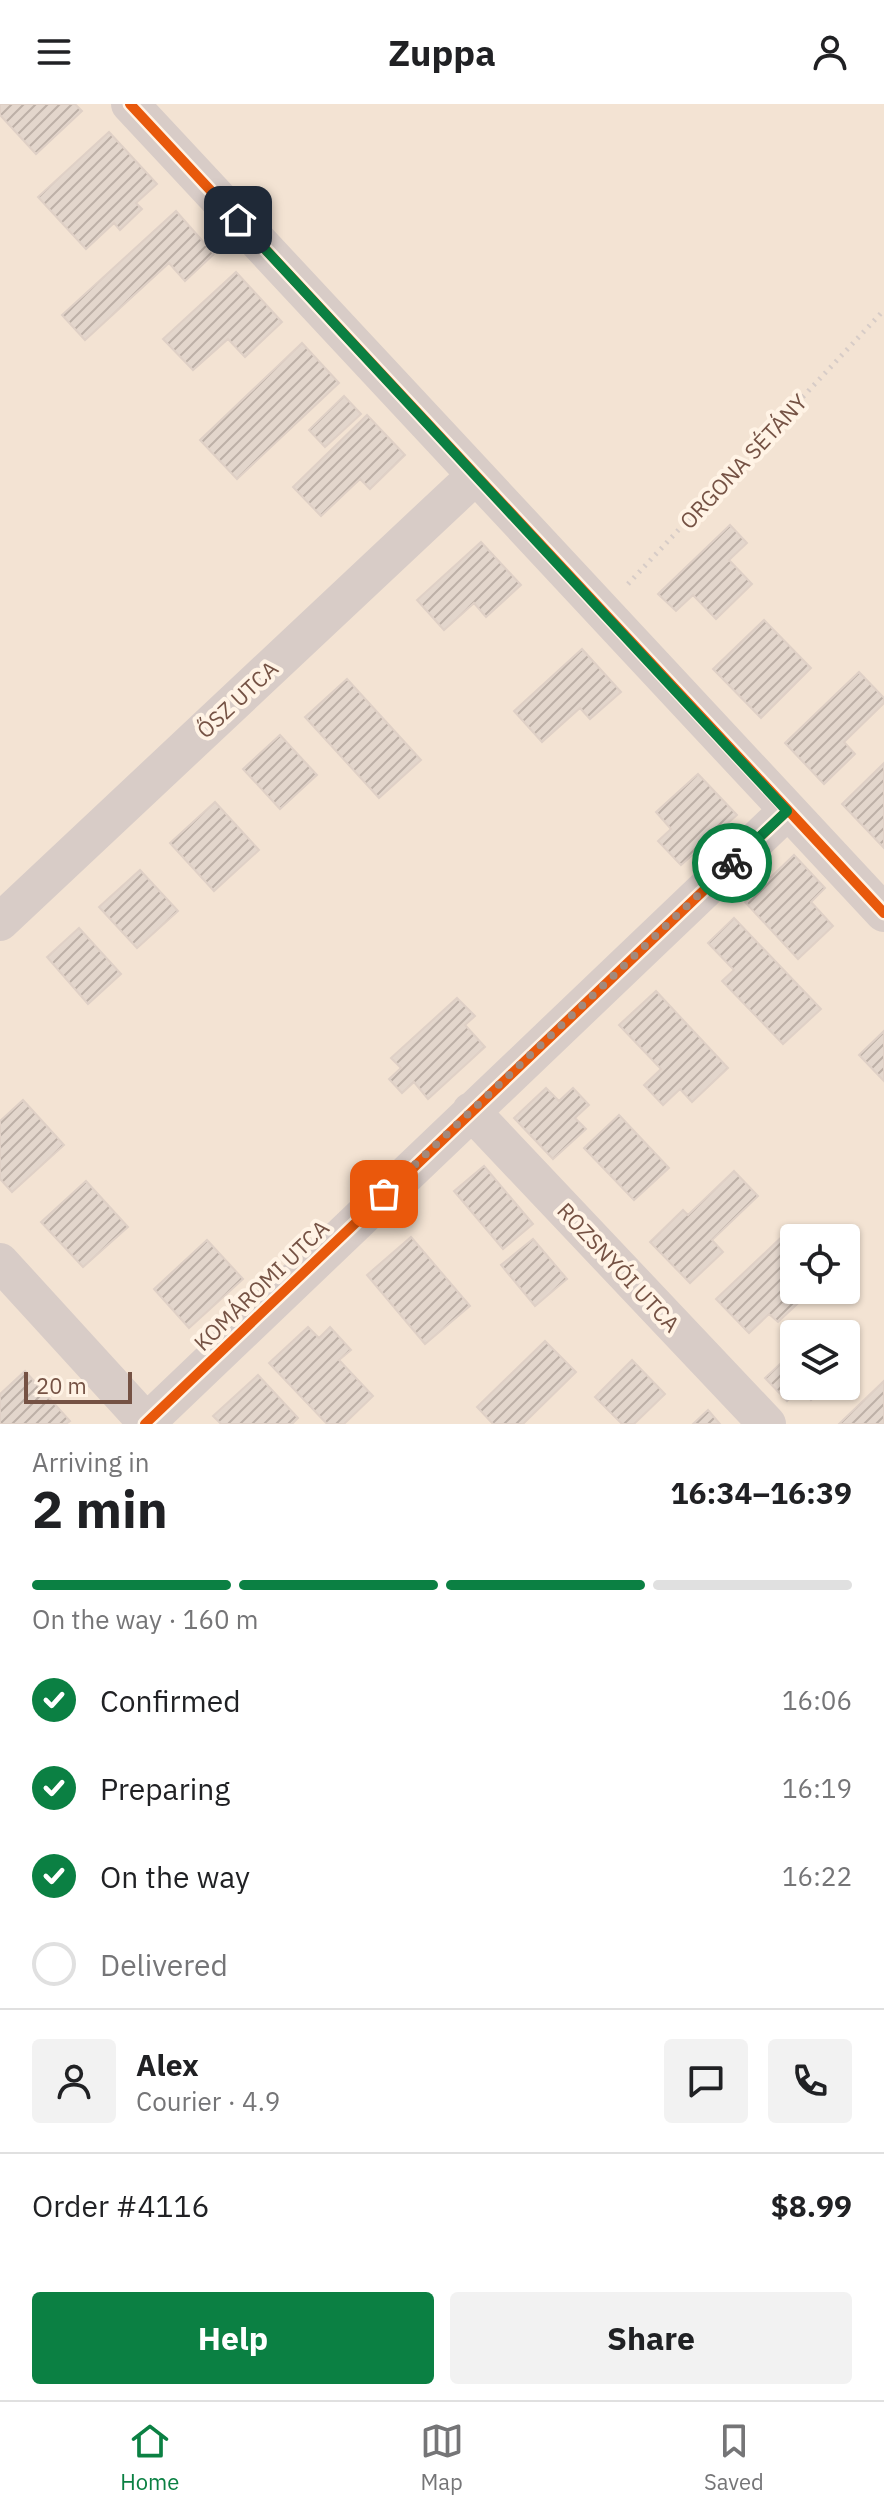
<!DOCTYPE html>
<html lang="en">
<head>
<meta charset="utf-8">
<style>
	:root { --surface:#fff; --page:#f2f2f2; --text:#202124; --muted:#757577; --line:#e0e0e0; --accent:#0b8043 }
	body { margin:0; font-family:"IBM Plex Sans",sans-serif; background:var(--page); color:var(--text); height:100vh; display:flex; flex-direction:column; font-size:30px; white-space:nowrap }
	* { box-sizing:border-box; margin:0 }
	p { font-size:26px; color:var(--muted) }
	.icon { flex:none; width:44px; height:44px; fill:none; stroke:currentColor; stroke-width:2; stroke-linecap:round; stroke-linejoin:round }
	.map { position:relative; height:1320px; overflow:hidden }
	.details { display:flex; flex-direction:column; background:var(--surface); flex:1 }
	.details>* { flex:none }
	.buttons { position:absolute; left:780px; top:1120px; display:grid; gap:16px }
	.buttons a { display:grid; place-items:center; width:80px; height:80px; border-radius:8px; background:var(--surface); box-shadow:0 2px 6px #0004; font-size:40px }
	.scale { position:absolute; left:24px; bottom:20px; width:108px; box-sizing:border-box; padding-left:8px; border:4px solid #755244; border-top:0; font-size:22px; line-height:28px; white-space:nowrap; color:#755244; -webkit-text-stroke:6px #fff3e5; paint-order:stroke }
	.pin { position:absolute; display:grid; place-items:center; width:68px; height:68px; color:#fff; margin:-34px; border-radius:16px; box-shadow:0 4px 12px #0006 }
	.courier { position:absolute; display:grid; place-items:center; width:80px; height:80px; margin:-40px; border:6px solid #0b8043; border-radius:50%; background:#fff; color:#222; box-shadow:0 2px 10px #0007 }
	.head em { font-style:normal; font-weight:700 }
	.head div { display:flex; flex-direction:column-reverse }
	.head { display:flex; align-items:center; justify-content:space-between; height:136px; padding:0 32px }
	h1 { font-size:52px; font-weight:700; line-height:60px }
	.bar { display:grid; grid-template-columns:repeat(4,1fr); gap:12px 8px; align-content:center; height:96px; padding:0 32px }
	.bar i { height:10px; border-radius:6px; background:var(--line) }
	.bar .on { background:var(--accent) }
	.bar p { grid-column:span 4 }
	.line { display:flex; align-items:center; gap:20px; padding:0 32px; border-top:2px solid var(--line) }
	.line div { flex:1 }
	.round { display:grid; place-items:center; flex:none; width:84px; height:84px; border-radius:8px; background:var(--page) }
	ol { padding:0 32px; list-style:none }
	li { display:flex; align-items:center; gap:24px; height:88px }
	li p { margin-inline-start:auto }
	li .icon { padding:8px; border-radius:50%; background:var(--accent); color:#fff; stroke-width:4 }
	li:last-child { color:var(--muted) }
	li i { width:44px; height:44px; border:4px solid var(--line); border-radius:50% }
	.action { display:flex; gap:16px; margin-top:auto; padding:16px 32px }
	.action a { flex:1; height:92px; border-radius:8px; background:var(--accent); color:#fff; font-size:32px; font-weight:700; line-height:92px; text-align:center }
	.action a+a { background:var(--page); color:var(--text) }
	header { display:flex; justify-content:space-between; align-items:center; height:104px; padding:0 32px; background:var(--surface); font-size:36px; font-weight:700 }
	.dock { display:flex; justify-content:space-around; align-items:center; height:112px; border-top:2px solid var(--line); background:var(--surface); font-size:22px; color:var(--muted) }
	.dock a { display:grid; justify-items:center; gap:4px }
	.dock .on { color:var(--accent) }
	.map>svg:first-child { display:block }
	.residential { fill:#f3e3d3; fill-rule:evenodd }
	.building { fill:url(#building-hatch); stroke:#dfd0c6; stroke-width:2 }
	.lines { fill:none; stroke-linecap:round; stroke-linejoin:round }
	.path { stroke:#d7ccc7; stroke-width:5; stroke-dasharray:2 6; stroke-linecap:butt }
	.street { stroke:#d8ccc7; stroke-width:38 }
	.cycleway-casing { stroke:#fff3e5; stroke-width:15 }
	.cycleway { stroke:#e8590c; stroke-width:10 }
	.done { stroke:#a2897c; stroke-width:8; stroke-dasharray:0 14.4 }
	.route { stroke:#0b8043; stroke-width:10 }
	.labels { text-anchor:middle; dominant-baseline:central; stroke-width:8; stroke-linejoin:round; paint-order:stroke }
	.street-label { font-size:22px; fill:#755244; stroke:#fff3e5 }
</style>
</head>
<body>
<header><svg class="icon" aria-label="menu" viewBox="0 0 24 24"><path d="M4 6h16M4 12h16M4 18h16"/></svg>Zuppa<svg class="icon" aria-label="person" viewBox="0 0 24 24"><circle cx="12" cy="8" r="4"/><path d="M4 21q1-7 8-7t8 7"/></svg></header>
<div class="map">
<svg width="884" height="1320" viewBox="0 0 884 1320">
	<defs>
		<pattern id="building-hatch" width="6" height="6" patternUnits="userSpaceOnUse" patternTransform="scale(2)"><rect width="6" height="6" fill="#e3d6cc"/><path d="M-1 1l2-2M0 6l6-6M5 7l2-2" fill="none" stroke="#bdb0a7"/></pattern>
	</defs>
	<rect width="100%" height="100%" fill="#f6eee4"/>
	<path class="residential" d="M0,0h884v1320h-884zM794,1134h52v52h-52zM794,1230h52v52h-52z"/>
	<path class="building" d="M0,0h75l7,7 -46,43 -36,-39z
		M109,28l48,52 -21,19 6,6 -22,21 -6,-7 -28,26 -48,-52z
		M176,107l38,43 -29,27 -16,-18 -84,77 -23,-25z
		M236,168l46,50 -37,35 -17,-18 -35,31 -30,-31z
		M302,239l37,40 -102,96 -37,-39z
		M344,292l17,18 -36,33 -16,-17z
		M367,311l38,40 -35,34 -10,-10 -39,37 -28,-29z
		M730,421l17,18 -18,17 23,24 -36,35 -23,-24 -17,16 -18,-17z
		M481,438l40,43 -35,32 -12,-14 -30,27 -27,-30z
		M764,516l47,48 -50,50 -48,-49z
		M582,545l39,43 -31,27 -10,-11 -38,34 -28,-31z
		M859,568l25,26v5l-40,39 11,12 -31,30 -39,-41z
		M347,575l74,81 -42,38 -74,-81z
		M280,631l37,40 -37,34 -37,-40z
		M884,659v85l-42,-44z
		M698,670l39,41 -56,50 -23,-24 13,-12 -15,-17z
		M215,698l44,48 -45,41 -44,-48z
		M794,751l31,33 -14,14 22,24 -35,33 -53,-57z
		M140,766l38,41 -41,37 -38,-41z
		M734,814l87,91 -38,35 -61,-63 12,-11 -26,-27z
		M79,824l42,46 -33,30 -41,-47z
		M656,887l72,77 -36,34 -12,-13 -17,16 -19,-20 17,-16 -42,-44z
		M457,894l18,18 -10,9 20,22 -57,52 -14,-17 -12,11 -13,-14 12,-11 -10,-10z
		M884,927v50l-25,-26z
		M546,984l13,13 14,-13 16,17 -14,13 11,11 -33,30 -39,-41z
		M23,996l41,45 -52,47 -12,-13v-58z
		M619,1011l50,53 -35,32 -50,-52z
		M484,1062l49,58 -30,25 -49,-58z
		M734,1067l24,25 -46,44 11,12 -33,31 -40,-41 33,-32 5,5z
		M86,1077l42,46 -45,40 -42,-45z
		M789,1126l7,8 -2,52 15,3 -31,29 -9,-8 -20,19 -33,-34z
		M411,1133l59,69 -45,38 -58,-69z
		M533,1135l34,40 -32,27 -34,-41z
		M207,1136l36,39 -54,49 -35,-39z
		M308,1223l11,11 11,-11 21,23 -12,10 34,36 -29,28h-17l-58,-61z
		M545,1237l31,31 -53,52h-30l-16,-17z
		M794,1247v35h31l-14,14 -11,-12 -13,13 -22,-23z
		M632,1256l33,34 -31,30h-12l-27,-27z
		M25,1267l45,50 -4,3h-66v-30z
		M258,1271l40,43 -6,6h-71l-8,-8z
		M884,1277v43h-45z
		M708,1306l12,14h-27z"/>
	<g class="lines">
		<path class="path" d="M628,480l256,-274"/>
		<path class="street" d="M130,0l754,809
			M0,818l475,-446
			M471,1007l296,313
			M0,1158l148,162
			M145,1320l642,-613"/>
		<defs>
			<path id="cycleway" d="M130,0l754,809
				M145,1320l642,-613"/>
		</defs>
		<use href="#cycleway" class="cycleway-casing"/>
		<use href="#cycleway" class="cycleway"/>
	</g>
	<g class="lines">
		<path class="done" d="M384,1090l348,-331"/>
		<path class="route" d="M238,116l549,591 -55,52"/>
	</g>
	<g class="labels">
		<g class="street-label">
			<text transform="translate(743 357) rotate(-47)">ORGONA SÉTÁNY</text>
			<text transform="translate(237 595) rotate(-43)">ŐSZ UTCA</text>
			<text transform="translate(619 1163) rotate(47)">ROZSNYÓI UTCA</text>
			<text transform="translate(261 1181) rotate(-44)">KOMÁROMI UTCA</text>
		</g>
	</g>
</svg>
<div class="buttons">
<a><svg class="icon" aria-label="locate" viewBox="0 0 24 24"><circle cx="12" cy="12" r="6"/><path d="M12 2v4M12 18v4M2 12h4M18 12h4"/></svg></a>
<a><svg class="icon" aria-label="layers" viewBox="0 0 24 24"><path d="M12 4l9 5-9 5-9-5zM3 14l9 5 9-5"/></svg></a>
</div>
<div class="scale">20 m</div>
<div class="pin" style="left:384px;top:1090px;background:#ea580c"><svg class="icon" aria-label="bag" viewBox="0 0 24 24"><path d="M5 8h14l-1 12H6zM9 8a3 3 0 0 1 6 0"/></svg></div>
<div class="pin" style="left:238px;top:116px;background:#1f2937"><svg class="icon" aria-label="home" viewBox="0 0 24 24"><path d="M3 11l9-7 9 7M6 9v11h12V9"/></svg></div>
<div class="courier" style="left:732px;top:759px"><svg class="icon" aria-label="bike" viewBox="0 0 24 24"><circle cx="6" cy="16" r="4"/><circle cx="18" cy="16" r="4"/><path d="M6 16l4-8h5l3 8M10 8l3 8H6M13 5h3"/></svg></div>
</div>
<section class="details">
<div class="head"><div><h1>2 min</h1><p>Arriving in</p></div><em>16:34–16:39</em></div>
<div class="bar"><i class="on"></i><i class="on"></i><i class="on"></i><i></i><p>On the way · 160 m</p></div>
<ol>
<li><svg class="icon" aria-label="check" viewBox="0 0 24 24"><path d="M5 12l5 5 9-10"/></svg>Confirmed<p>16:06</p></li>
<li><svg class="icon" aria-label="check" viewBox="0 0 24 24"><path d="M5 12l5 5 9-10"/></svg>Preparing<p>16:19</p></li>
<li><svg class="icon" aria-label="check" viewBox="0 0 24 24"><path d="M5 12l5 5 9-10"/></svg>On the way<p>16:22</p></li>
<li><i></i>Delivered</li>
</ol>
<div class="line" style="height:144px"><a class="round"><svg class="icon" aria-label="person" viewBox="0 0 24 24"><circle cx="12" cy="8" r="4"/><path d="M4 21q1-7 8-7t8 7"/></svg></a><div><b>Alex</b><p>Courier · 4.9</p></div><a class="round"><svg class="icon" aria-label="chat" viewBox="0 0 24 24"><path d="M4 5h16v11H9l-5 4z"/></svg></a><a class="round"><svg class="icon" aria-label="phone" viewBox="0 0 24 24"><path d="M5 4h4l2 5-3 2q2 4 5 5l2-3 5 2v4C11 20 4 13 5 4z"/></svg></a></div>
<div class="line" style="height:104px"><div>Order #4116</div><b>$8.99</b></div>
<div class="action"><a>Help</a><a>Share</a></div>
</section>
<nav class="dock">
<a class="on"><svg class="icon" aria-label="home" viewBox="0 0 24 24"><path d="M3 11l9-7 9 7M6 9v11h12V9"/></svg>Home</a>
<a><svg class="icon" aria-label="map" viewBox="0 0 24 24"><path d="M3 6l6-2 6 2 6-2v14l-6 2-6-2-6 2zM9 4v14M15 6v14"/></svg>Map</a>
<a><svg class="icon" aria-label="saved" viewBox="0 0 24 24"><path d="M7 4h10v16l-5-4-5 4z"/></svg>Saved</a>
</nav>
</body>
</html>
